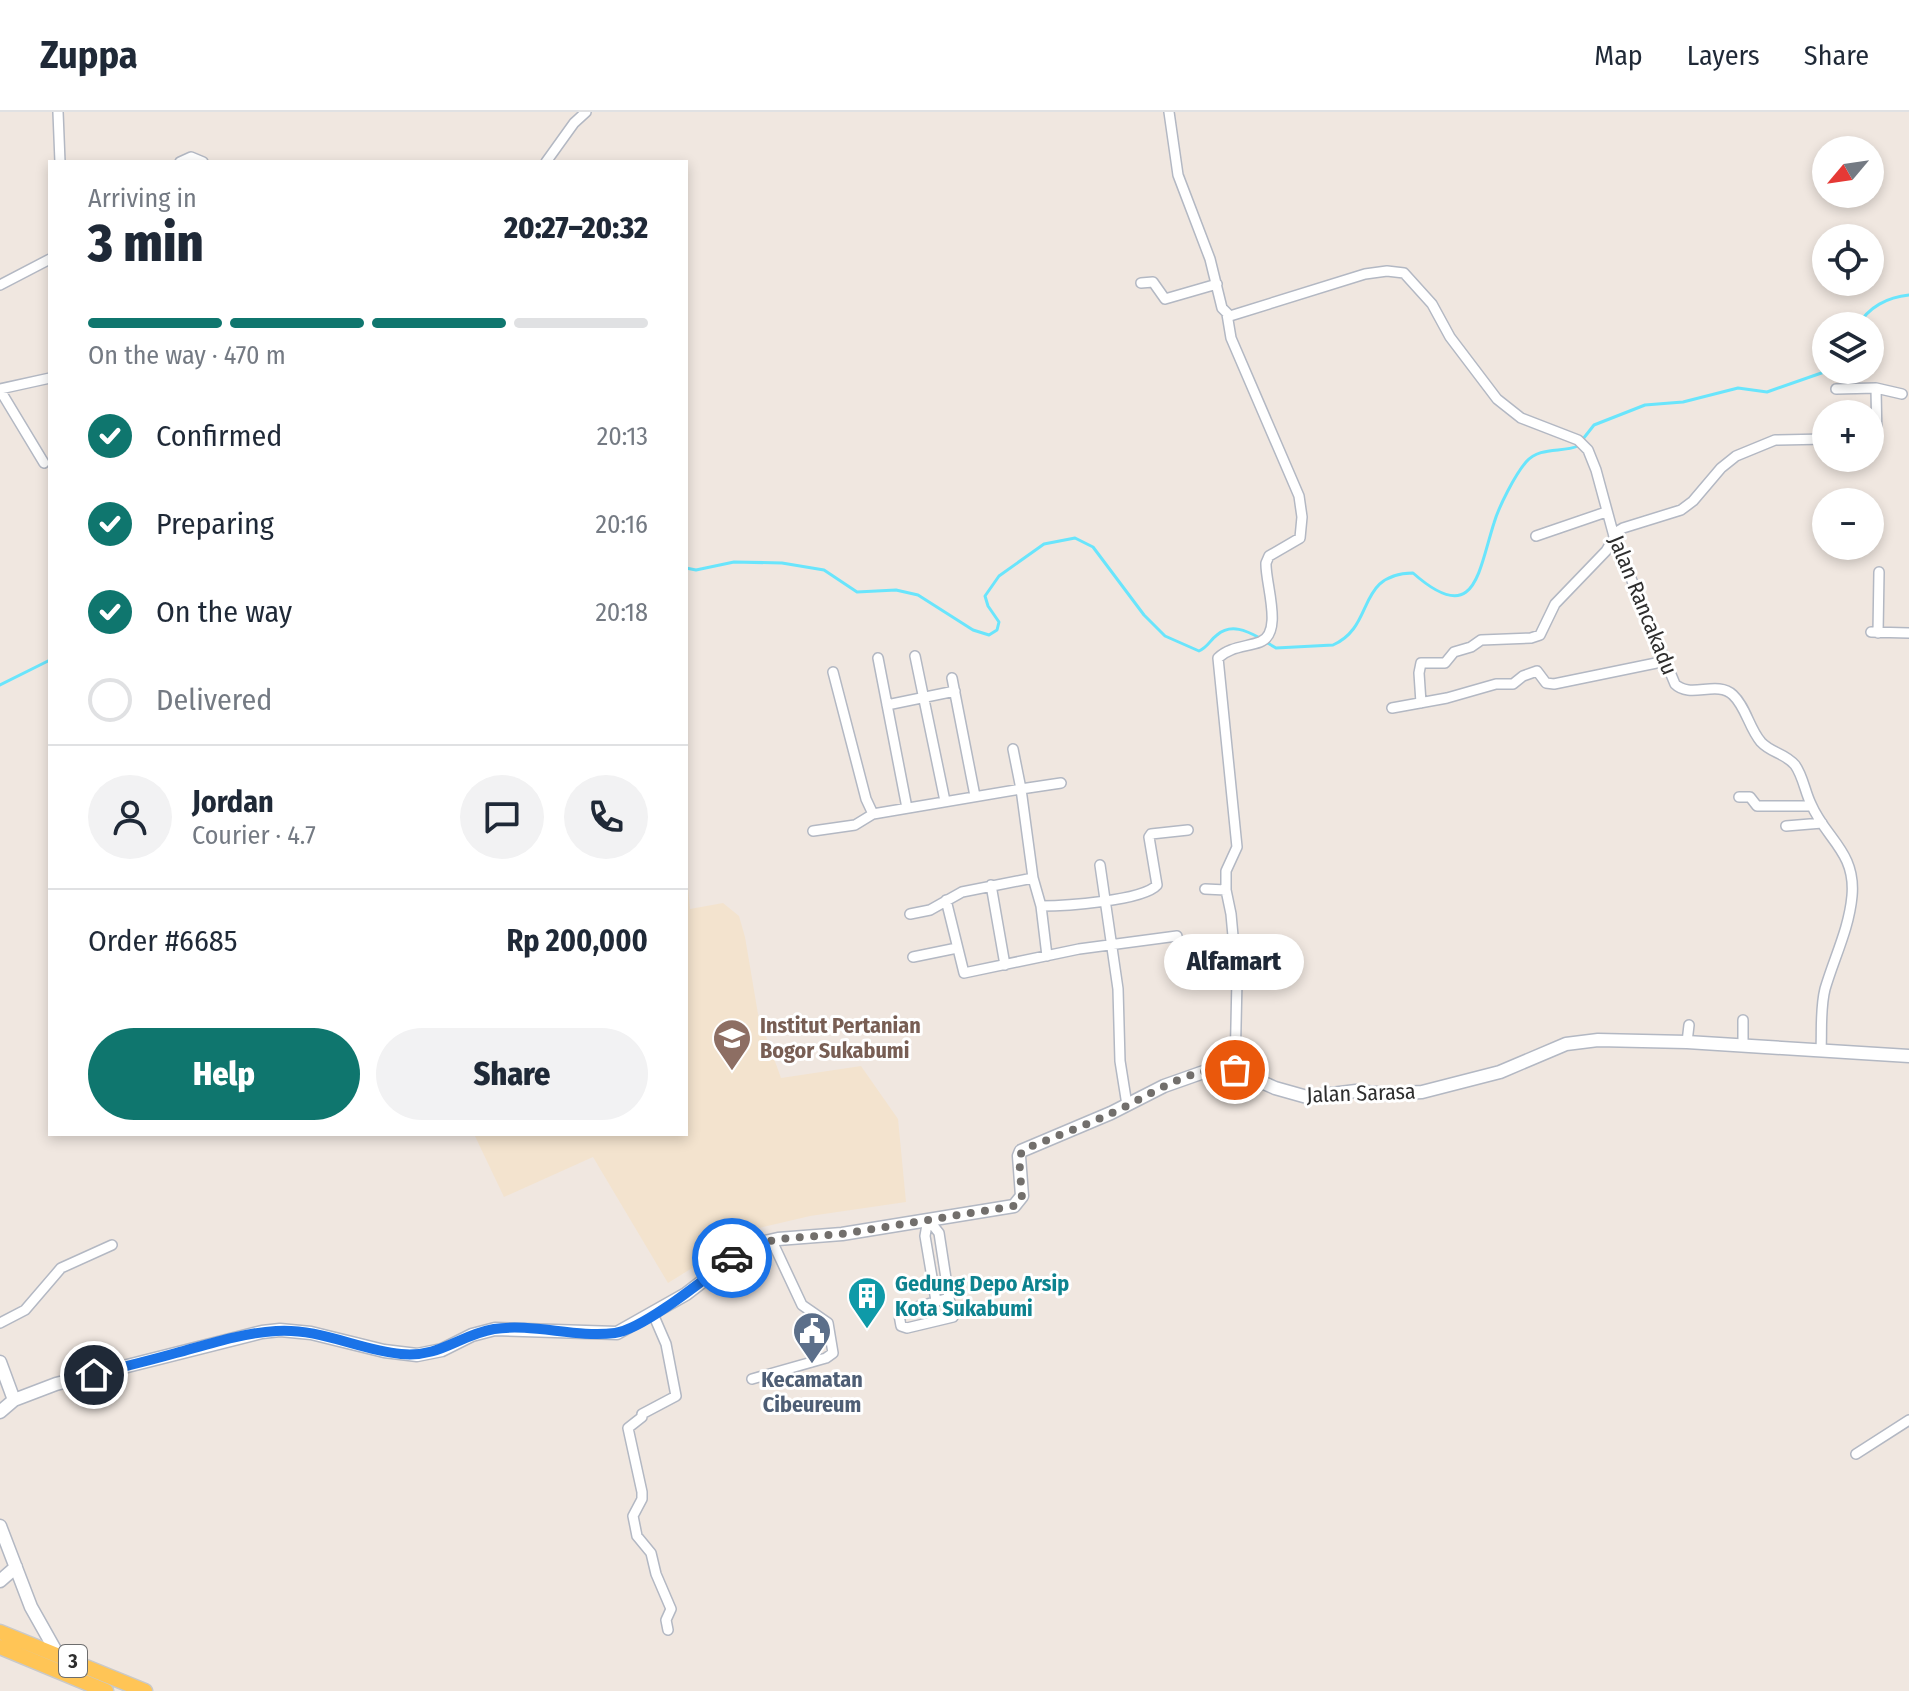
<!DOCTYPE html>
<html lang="en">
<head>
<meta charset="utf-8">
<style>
	:root { --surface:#fff; --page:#f2f2f3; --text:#1f2937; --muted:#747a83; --line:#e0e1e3; --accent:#0f766e }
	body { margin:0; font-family:"Fira Sans Condensed",sans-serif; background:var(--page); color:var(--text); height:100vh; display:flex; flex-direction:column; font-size:30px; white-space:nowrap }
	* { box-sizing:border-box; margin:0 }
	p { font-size:26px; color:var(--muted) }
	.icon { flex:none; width:44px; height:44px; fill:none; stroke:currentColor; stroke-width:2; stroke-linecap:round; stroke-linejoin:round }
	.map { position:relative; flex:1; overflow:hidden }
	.panel { position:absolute; left:48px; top:48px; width:640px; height:976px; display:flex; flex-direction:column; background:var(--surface); border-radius:0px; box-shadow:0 4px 12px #0003 }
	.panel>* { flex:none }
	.needle { width:52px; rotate:241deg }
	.controls { position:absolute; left:1812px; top:24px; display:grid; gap:16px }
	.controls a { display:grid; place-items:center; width:72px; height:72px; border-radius:50%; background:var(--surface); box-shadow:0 4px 12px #0003; font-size:40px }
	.pin { position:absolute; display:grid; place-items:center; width:68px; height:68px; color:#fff; margin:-34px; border:4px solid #fff; border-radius:50%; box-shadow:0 2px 8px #0007 }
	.courier { position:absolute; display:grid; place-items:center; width:80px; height:80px; margin:-40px; border:6px solid #1a73e8; border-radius:50%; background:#fff; color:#222; box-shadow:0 2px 10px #0007 }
	.bubble { position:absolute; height:56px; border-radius:28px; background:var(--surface); box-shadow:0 4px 12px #0003; font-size:26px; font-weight:800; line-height:56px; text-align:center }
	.overview em { font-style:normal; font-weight:800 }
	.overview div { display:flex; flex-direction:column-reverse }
	.overview { display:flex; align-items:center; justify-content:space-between; height:136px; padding:0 40px }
	h1 { font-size:52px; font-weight:800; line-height:60px }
	.bar { display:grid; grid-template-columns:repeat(4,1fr); gap:12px 8px; align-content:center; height:96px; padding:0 40px }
	.bar i { height:10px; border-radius:6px; background:var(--line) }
	.bar .on { background:var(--accent) }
	.bar p { grid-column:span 4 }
	.line { display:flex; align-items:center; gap:20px; padding:0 40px; border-top:2px solid var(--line) }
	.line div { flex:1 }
	.round { display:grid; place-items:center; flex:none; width:84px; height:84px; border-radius:42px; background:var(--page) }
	ol { padding:0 40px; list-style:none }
	li { display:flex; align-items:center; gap:24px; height:88px }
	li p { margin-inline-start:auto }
	li .icon { padding:8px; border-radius:50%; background:var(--accent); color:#fff; stroke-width:4 }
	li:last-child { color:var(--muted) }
	li i { width:44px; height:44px; border:4px solid var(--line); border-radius:50% }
	.primary-button { display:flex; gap:16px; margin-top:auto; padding:16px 40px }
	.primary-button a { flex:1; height:92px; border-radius:48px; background:var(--accent); color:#fff; font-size:32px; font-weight:800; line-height:92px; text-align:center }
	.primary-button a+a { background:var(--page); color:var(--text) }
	header { display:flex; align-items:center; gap:48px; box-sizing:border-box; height:112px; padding:0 40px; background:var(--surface); border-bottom:2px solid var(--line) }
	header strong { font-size:38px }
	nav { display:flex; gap:44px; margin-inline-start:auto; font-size:28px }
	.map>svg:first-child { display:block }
	.education { fill:#f3e3ce }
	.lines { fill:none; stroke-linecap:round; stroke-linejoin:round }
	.stream { stroke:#69e5fc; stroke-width:3 }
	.street-casing { stroke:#b3b8c3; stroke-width:12 }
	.secondary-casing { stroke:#b3b8c3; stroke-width:15 }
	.primary-casing { stroke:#c9c9c9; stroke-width:17 }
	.street { stroke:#fff; stroke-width:9 }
	.secondary { stroke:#fff; stroke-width:12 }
	.primary { stroke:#ffc556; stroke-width:14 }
	.done { stroke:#726f6c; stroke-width:8; stroke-dasharray:0 14.4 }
	.route { stroke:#1a73e8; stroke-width:10 }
	.labels { text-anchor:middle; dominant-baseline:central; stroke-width:6; stroke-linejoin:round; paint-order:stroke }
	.shield { fill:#fff; stroke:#6d6d6d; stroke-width:2 }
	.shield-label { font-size:20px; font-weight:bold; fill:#2e2e2e }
	.street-label { font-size:22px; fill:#2e2e2e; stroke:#fff }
	.education-label { font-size:22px; font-weight:bold; fill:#785e54; stroke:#fff; text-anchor:start }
	.culture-label { font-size:22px; font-weight:bold; fill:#0d838f; stroke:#fff; text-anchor:start }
	.service-label { font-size:22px; font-weight:bold; fill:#4e5e75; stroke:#fff }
</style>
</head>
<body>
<header>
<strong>Zuppa</strong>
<nav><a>Map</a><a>Layers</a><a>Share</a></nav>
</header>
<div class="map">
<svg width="1909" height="1579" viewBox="0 0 1909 1579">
	<rect width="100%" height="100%" fill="#f0e7e0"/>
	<path class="education" d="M686,752l4,45 33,-6 16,13 6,21 13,77 23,64 80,-12 37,53 8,83 -96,14 -55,13 -87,54 -75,-126 -89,40 -30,-63h212z"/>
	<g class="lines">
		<path class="stream" d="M1858,214c10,-19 30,-29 51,-31
			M1583,327l11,-14 51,-20 38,-3 55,-14 29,4 63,-22
			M686,456l10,2 38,-8 48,1 42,7 33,22 39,-2 22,5 55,35 16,5 8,-5 2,-8 -11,-16 -3,-10 14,-20 45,-32 31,-6 18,9 51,68 21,21 34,15c9,-4 11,-11 18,-16 14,-12 30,-4 43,3
			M1266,530l10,6 57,-3c43,-19 22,-71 80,-72 62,55 65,0 81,-50 5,-17 21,-48 32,-61 14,-16 36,-9 52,-16
			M0,573l50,-25"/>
		<defs>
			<path id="street" d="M58,0l2,50
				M1169,0l9,63 32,84 12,49 8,8 135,-42 22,-3 17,2 28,31 18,33 47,62 24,19 57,22 10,10 8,20 19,70 60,144c15,15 42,-4 58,11 13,12 16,33 28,47 10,11 24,11 34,23 8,11 10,27 16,39 15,35 45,48 41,92 -3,33 -18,62 -27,93 -5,20 -3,41 -4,61
				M180,50l11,-5 12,5
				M546,50l28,-39 12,-11
				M1141,171l12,-1 12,17 52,-15
				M0,173l50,-26
				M0,277l50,-11
				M1836,277l40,-1
				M0,278l44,73
				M1870,330h7l-1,-54 26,6
				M1536,424l70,-24
				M1871,520l38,1
				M1878,521l1,-61
				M915,544l30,145
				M878,546l29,150
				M833,560l33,127 7,15
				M952,566l23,118
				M1421,591l-2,-30 2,-10h24l9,-11 17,-5 10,-7 50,-2 9,-3 15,-31 51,-53 12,-20 5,-3 58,-18 12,-9 28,-33 15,-12 39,-16 51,-1
				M887,593l68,-14
				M1392,596l55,-10 49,-14h17l10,-8 14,-5 9,12 8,1 112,-23
				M1013,637l8,40 40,-6
				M1739,685h11l7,9h54
				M1786,714l36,-3
				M813,719l42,-6 18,-11 148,-25 12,89 8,28c22,0 102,-5 116,-21l-8,-48 2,-3 37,-4
				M1100,753l18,124 2,72 7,44
				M991,773l14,80
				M1205,777l21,1 5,24 6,66 -2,90
				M1226,778v-19l11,-24 -19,-189c11,-11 28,-11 42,-16 24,-9 5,-59 6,-79l3,-7 31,-18 2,-21 -3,-21 -68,-158 -4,-24
				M946,788l18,73 115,-24 98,-13
				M1041,794l6,50
				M910,802l20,-4 32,-18 71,-14
				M913,845l44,-9
				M1687,930l2,-17
				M1743,933v-25
				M928,1107l11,14 10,65
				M928,1107l-3,17 11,65
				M949,1186l4,19 -46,11 -6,-2 -2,-11 3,-4z
				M653,1202l13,30 10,52 -34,18v3l-14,11 14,64v7l-9,17 4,20 14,17 5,21 15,35 -5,11 2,10
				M0,1211l25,-13 36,-42 51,-23
				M752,1267l74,-21 7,-5 -5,-30 -26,-18 -30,-64
				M1856,1342l53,-34"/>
			<path id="secondary" d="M0,1250l14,38
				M0,1300l14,-12 42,-16 206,-52 18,-2 31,3 73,18 33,4 25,-5 30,-15 23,-6 122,4 69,-39 52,-40 23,-11 17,-4 64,-5 172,-28 8,-10 -3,-40 2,-5 90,-38 53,-27 51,-18 20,2 40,18 32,9 49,-6 29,3 37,-2 78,-20 66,-28 32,-4 89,2 222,14
				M0,1414l31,81 27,48
				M0,1469l16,-14"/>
			<path id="primary" d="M0,1520l145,59
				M0,1535l106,44"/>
		</defs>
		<use href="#street" class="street-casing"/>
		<use href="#secondary" class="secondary-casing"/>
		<use href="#primary" class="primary-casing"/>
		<use href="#street" class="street"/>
		<use href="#secondary" class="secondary"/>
		<use href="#primary" class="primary"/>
	</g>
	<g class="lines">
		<path class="done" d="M732,1146l23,-13 23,-6 64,-5 172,-28 8,-7 -3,-43 6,-7c29,-12 59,-23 87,-36 40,-18 77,-48 123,-43"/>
		<path class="route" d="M94,1263c27,-8 54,-14 82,-22 33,-9 66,-20 100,-22 44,-3 83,19 125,23 39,4 58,-19 93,-25 39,-6 81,9 121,4 29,-4 92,-56 117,-75"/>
	</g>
	<defs>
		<symbol id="university-pin" viewBox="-11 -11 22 30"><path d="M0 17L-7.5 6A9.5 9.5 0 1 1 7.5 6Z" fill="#8d6e63" stroke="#fff"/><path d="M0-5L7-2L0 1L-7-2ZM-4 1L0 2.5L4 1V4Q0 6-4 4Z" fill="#fff"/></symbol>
		<symbol id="building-pin" viewBox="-11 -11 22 30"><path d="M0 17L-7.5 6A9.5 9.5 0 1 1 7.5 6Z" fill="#0f9aa8" stroke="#fff"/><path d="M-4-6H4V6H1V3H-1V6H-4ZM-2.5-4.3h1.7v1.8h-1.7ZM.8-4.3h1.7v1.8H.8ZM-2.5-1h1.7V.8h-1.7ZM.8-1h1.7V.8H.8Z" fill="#fff"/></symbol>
		<symbol id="civic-pin" viewBox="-11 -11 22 30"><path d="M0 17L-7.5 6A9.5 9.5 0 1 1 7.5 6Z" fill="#5c6f8a" stroke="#fff"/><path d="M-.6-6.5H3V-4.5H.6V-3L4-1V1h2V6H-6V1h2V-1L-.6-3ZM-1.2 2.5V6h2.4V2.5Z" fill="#fff"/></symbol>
	</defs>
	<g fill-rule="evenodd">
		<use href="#university-pin" x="710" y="904" width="44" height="60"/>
		<use href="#building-pin" x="845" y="1162" width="44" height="60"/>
		<use href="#civic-pin" x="790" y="1197" width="44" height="60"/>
	</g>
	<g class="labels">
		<rect class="shield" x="59" y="1533" width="28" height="32" rx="6"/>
		<g class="shield-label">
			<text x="73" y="1549">3</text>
		</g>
		<g class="street-label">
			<text transform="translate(1643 493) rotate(68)">Jalan Rancakadu</text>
			<text transform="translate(1361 981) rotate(-2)">Jalan Sarasa</text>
		</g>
		<g class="education-label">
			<text x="760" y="913">Institut Pertanian<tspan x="760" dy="25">Bogor Sukabumi</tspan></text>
		</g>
		<g class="culture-label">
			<text x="895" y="1171">Gedung Depo Arsip<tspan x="895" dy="25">Kota Sukabumi</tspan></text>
		</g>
		<g class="service-label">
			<text x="812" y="1267">Kecamatan<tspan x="812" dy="25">Cibeureum</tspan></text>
		</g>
	</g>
</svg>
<div class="controls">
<a><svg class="needle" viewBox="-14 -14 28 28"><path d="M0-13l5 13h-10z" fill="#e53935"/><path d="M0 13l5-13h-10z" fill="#747a83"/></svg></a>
<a><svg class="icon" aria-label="locate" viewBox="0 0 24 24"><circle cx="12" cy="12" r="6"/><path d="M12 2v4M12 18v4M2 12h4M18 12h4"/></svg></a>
<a><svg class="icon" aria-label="layers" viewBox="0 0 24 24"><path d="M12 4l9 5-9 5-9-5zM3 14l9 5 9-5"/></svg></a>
<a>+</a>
<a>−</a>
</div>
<div class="pin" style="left:1235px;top:958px;background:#ea580c"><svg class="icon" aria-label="bag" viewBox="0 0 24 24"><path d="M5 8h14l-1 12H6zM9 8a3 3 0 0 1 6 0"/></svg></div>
<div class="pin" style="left:94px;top:1263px;background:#1f2937"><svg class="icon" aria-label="home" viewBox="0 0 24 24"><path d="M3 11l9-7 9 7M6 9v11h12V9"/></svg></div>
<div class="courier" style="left:732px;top:1146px"><svg class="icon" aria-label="car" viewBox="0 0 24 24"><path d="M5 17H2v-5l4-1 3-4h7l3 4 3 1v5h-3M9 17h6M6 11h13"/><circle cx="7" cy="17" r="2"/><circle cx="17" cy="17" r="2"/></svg></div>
<div class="bubble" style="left:1164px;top:822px;width:140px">Alfamart</div>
<section class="panel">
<div class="overview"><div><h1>3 min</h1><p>Arriving in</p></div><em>20:27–20:32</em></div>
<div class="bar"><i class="on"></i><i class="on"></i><i class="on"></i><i></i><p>On the way · 470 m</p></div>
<ol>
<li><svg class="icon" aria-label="check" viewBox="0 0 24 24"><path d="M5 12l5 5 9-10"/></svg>Confirmed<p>20:13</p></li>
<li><svg class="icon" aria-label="check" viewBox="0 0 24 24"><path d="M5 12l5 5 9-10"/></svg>Preparing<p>20:16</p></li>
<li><svg class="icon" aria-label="check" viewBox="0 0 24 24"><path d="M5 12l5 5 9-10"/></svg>On the way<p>20:18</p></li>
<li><i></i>Delivered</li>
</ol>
<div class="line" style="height:144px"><a class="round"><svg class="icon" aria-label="person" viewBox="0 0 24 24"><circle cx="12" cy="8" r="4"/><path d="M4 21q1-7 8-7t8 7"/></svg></a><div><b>Jordan</b><p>Courier · 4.7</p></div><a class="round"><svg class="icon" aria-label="chat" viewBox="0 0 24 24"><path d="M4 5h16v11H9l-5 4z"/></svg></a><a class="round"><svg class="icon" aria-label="phone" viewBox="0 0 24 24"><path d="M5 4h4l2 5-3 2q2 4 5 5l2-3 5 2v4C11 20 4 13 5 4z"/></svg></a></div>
<div class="line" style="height:104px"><div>Order #6685</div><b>Rp 200,000</b></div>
<div class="primary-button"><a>Help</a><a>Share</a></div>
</section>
</div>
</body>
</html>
